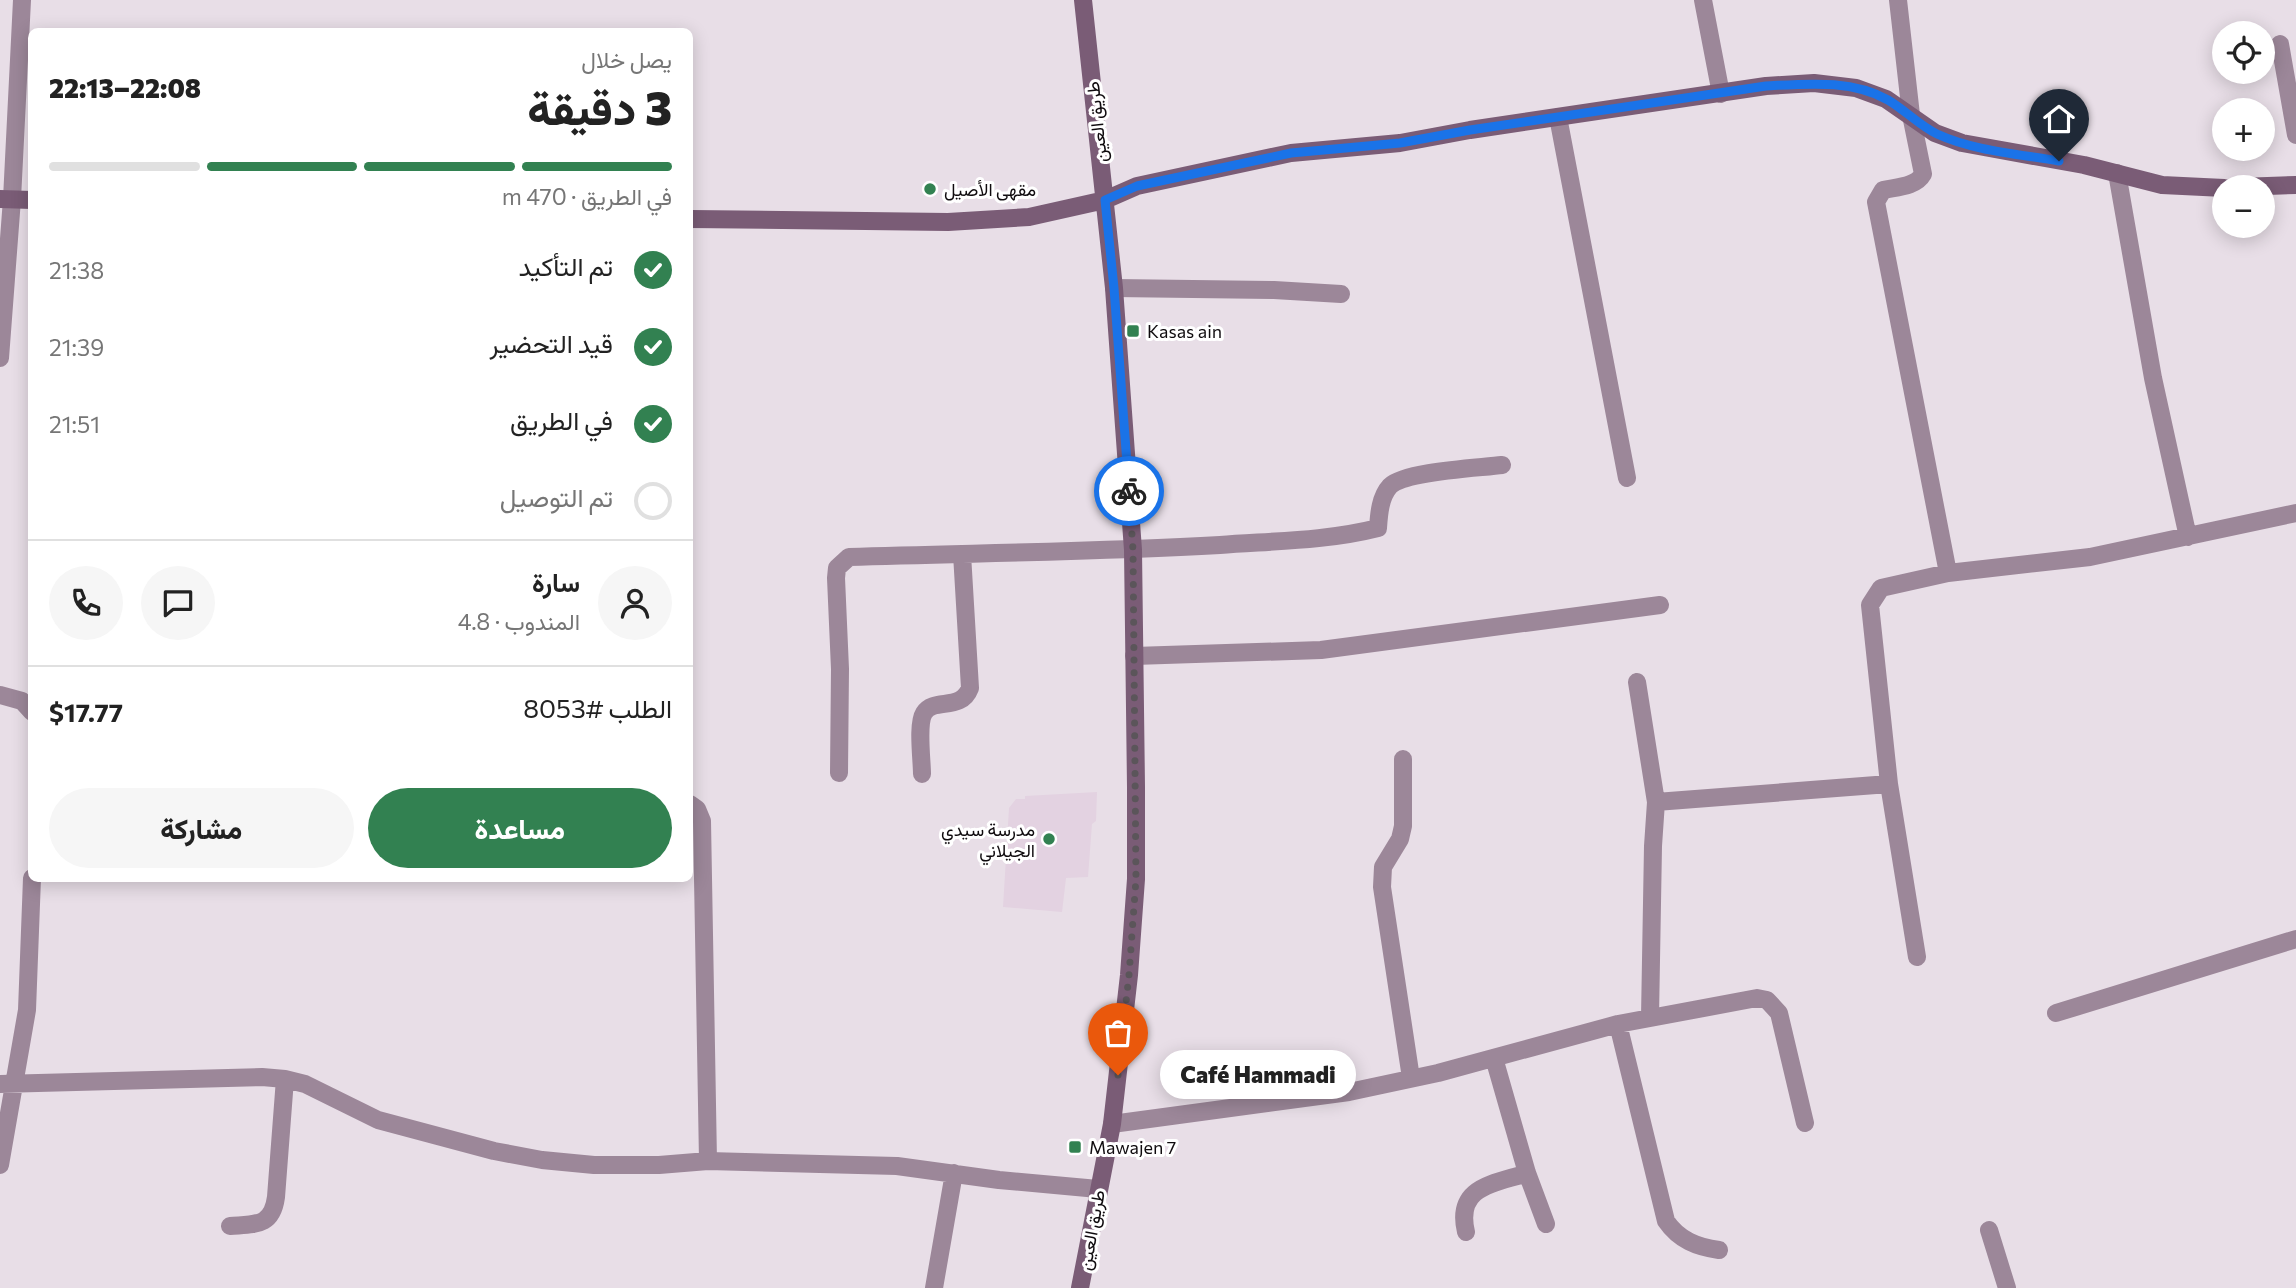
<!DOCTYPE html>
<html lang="ar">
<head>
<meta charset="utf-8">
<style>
	:root { --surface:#fff; --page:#f6f6f6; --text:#222; --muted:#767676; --line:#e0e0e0; --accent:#328151 }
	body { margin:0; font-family:Commissioner,Vazirmatn,sans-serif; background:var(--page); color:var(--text); direction:rtl; height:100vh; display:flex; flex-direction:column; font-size:26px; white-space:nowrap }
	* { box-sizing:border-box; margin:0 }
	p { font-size:23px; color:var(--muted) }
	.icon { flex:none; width:38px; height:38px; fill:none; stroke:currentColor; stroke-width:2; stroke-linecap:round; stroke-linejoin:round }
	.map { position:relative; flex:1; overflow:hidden; direction:ltr }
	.panel { position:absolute; left:28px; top:28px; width:665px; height:854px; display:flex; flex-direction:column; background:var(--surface); border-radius:10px; box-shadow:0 4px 18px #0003; direction:rtl }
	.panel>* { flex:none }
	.buttons { position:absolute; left:2212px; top:21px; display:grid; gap:14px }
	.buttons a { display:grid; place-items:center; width:63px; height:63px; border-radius:50%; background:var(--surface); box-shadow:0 4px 18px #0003; font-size:35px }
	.pin { position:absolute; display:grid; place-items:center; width:60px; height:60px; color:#fff; margin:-72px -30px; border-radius:50% 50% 50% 0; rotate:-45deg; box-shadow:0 0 7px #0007 }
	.pin .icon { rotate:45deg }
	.courier { position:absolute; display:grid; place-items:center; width:70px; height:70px; margin:-35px; border:5px solid #1a73e8; border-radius:50%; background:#fff; color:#222; box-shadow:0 2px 9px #0007 }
	.bubble { position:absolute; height:49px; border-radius:24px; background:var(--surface); box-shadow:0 4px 18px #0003; font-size:23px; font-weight:800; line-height:49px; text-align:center; direction:rtl }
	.overview em { font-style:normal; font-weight:800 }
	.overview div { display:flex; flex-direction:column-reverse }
	.overview { display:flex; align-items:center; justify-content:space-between; height:119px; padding:0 21px }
	h1 { font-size:46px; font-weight:800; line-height:52px }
	.bar { display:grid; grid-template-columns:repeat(4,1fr); gap:10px 7px; align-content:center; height:84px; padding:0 21px }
	.bar i { height:9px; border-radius:5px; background:var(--line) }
	.bar .on { background:var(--accent) }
	.bar p { grid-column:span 4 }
	.line { display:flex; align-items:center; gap:18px; padding:0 21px; border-top:2px solid var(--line) }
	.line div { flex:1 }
	.round { display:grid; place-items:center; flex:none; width:74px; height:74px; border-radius:37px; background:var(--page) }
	ol { padding:0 21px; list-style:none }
	li { display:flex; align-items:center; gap:21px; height:77px }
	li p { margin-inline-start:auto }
	li .icon { padding:7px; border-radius:50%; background:var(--accent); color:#fff; stroke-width:4 }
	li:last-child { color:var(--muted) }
	li i { width:38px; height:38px; border:4px solid var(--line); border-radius:50% }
	.primary-button { display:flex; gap:14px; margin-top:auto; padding:14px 21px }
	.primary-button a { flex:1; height:80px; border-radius:42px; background:var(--accent); color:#fff; font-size:28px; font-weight:800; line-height:80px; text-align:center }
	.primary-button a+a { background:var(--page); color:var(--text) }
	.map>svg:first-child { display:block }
	.built { fill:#e3d2e1 }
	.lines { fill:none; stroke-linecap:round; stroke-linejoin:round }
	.street { stroke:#9c8799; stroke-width:18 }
	.secondary { stroke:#7a5c76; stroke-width:18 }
	.done { stroke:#5b555a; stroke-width:7; stroke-dasharray:0 12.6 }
	.route { stroke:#1a73e8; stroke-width:9 }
	.poi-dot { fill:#328151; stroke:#fff; stroke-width:2.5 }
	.labels { text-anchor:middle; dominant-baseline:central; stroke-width:6; stroke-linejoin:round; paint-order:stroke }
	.street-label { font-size:18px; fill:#0f0b0e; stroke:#fff }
	.poi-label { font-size:18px; fill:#0f0b0e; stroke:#fff; text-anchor:start }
</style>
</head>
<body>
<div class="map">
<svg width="2296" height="1288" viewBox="0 0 2296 1288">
	<rect width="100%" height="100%" fill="#e8dee7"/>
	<path class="built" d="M1097,792l-1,29 -4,3 -4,53 -22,1 -4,34 -59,-5 6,-99 7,-9h9v-3z"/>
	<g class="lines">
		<path class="street" d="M1703,0l18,94
			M1898,0l13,115 12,59c-7,13 -27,13 -40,16l-7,12 72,371
			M2280,44l16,91
			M1558,117l69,361
			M2117,173l36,205 35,159
			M1114,288l160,2 67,4
			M0,358l12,-159 10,-199
			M1134,656l187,-6 339,-45
			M1637,682l19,120 -3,44 -3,171
			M0,695l22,6 10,11
			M1403,759v67l-3,13 -17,28 -1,20 29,191
			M839,773l1,-104 -4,-91 1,-10 12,-11c124,-4 247,-5 371,-12 52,-4 107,-4 158,-17 1,-14 2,-31 12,-42 15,-15 89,-18 112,-21
			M922,774c0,-14 -5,-50 2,-61 10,-16 37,-1 46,-25l-8,-134
			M1889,784l28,173
			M1656,802l233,-18 -19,-179 11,-17 67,-15 142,-16 206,-44
			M690,804l7,5 5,12 6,340
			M2056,1013l240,-74
			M1618,1024l48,197c13,19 31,26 53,29
			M1494,1058l33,115 19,51
			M0,1084l262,-7 23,2 20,5 73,36 116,31 48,9 52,5h65l49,-4 189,5 102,14 99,9
			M1112,1124l237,-32 89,-19 180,-49 139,-26 10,2 12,13 26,110
			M0,1165l27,-155 5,-132
			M230,1226c25,-2 42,1 46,-29l9,-118
			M1989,1230l18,58
			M1466,1232c-11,-46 28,-48 61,-59
			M934,1288l20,-115"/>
		<path class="secondary" d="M2240,187l56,-2
			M0,199l32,1
			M690,219l258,3 81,-5 76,-17 32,-14 154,-33 109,-10 70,-13 296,-44 48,-3 42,5 30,11 49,34 27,10 122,22 78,20 62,3
			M1080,1288l32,-164 17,-149 7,-96v-92l-3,-237 -19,-262 -31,-288"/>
	</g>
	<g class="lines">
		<path class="done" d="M1118,1075l11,-100 7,-96 -3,-329 -4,-59"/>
		<path class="route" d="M1129,491l-15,-203 -9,-88 32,-14 154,-33 109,-10 70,-13 296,-44c40,-2 85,-7 122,14 17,10 32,26 49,34 37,17 82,20 122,27"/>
	</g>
	<g class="poi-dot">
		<circle cx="930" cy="189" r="7"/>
		<rect x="1126" y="324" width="14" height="14" rx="3.5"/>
		<circle cx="1049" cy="839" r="7"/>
		<rect x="1068" y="1140" width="14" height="14" rx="3.5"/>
	</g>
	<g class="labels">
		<g class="street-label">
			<text transform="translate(1096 122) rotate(-96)">طريق العين</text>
			<text transform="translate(1091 1230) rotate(-80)">طريق العين</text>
		</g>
		<g class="poi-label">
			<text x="944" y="189">مقهى الأصيل</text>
			<text x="1147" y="331">Kasas ain</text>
			<text x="1035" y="829" text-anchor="end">مدرسة سيدي<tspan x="1035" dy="21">الجيلاني</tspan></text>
			<text x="1089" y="1147">Mawajen 7</text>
		</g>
	</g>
</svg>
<div class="buttons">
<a><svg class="icon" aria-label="locate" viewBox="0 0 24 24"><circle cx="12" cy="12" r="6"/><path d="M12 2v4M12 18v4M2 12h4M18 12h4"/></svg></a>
<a>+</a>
<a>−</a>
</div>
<div class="pin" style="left:1118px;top:1075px;background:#ea580c"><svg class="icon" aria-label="bag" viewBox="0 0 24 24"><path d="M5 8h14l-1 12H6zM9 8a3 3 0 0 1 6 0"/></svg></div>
<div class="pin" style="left:2059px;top:161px;background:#1f2937"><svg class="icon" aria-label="home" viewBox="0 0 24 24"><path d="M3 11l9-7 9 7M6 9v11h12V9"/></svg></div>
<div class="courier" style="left:1129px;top:491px"><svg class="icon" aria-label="bike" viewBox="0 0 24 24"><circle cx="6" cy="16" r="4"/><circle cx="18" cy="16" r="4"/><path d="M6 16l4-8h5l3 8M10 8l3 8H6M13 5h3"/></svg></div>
<div class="bubble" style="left:1160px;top:1050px;width:196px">Café Hammadi</div>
<section class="panel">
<div class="overview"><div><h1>3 دقيقة</h1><p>يصل خلال</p></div><em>22:08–22:13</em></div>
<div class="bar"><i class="on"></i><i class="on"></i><i class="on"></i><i></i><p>في الطريق · 470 m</p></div>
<ol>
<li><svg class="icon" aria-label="check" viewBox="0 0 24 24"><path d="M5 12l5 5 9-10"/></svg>تم التأكيد<p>21:38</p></li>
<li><svg class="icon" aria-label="check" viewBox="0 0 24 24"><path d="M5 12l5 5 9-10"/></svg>قيد التحضير<p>21:39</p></li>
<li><svg class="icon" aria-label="check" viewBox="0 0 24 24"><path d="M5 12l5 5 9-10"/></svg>في الطريق<p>21:51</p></li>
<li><i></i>تم التوصيل</li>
</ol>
<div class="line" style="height:126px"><a class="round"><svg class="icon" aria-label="person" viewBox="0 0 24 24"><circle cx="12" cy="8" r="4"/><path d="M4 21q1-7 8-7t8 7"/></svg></a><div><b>سارة</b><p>المندوب · 4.8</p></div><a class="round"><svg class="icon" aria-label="chat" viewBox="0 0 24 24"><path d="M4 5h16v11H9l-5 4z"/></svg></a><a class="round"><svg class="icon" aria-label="phone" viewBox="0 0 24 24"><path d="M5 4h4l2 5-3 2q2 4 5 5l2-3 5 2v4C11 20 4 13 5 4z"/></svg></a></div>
<div class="line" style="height:91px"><div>الطلب #8053</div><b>$17.77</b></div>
<div class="primary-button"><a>مساعدة</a><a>مشاركة</a></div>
</section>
</div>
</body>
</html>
